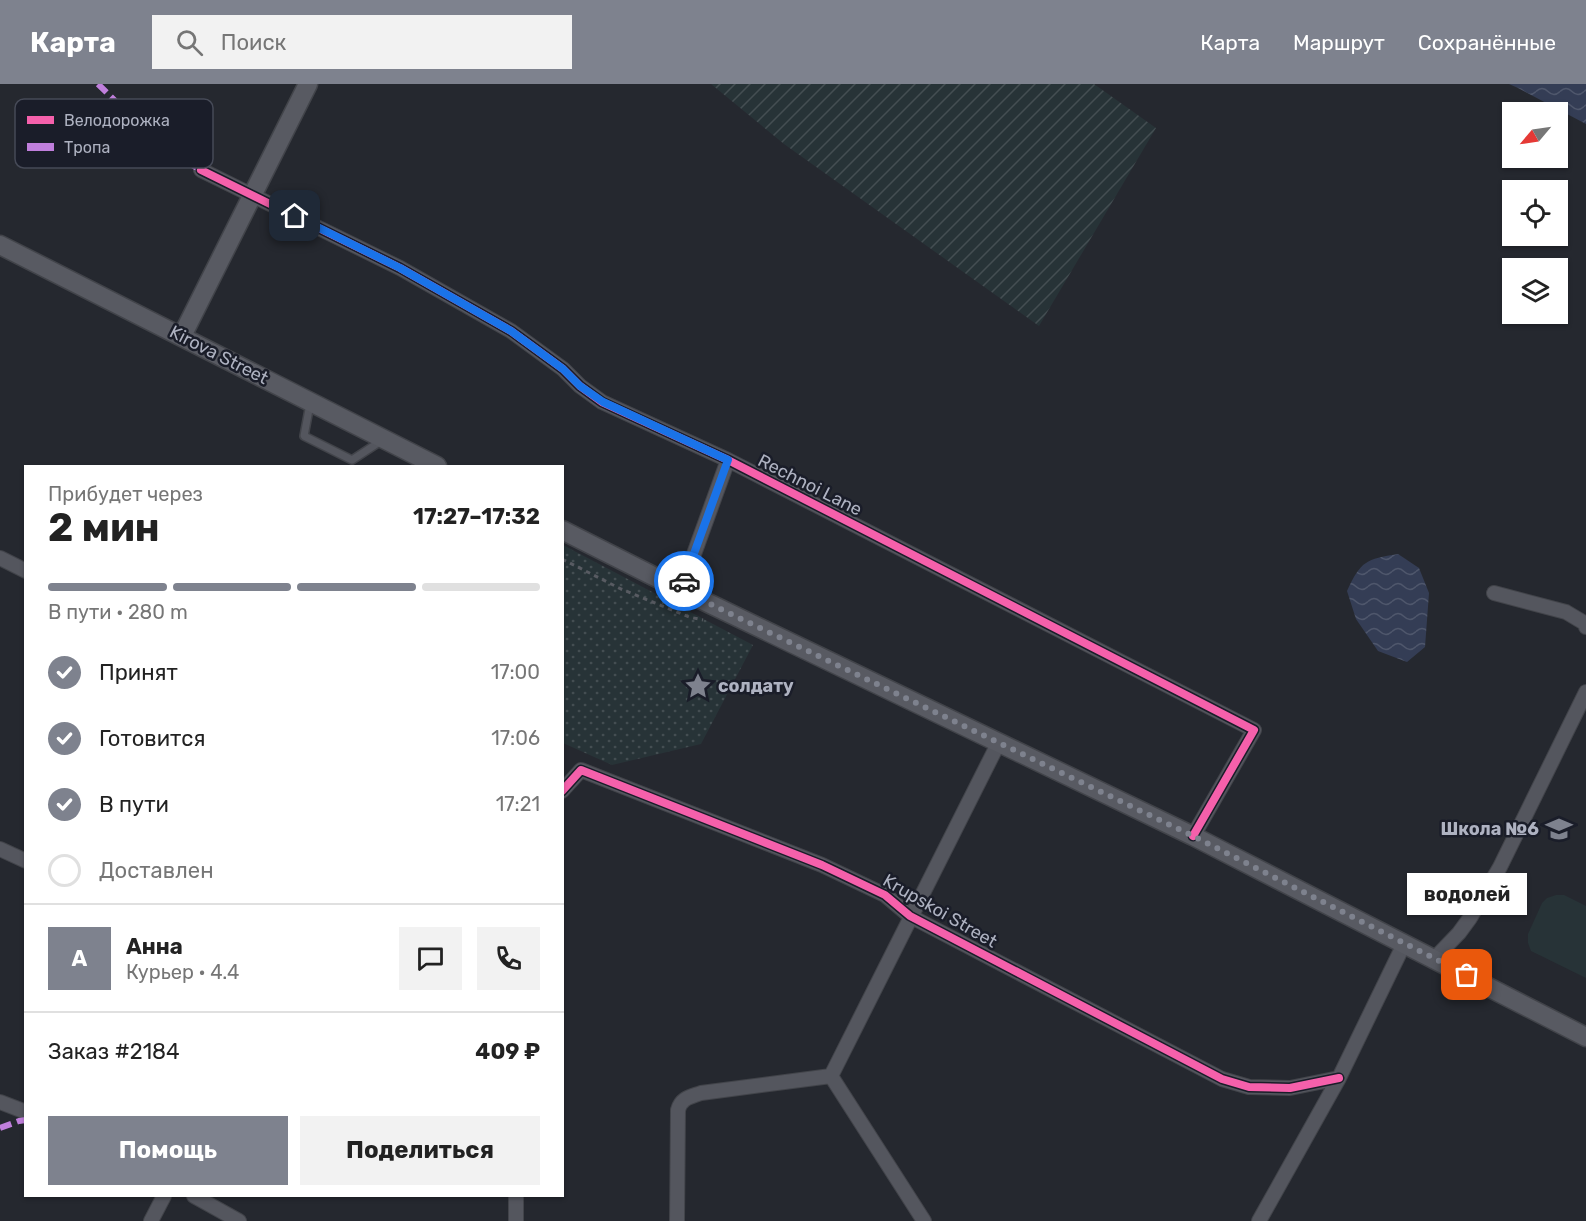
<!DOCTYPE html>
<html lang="ru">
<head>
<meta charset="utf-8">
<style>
	:root { --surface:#fff; --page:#f2f2f2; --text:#222; --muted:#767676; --line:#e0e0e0; --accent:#7e828e }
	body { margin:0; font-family:Rubik,sans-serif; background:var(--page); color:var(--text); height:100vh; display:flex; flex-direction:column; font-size:22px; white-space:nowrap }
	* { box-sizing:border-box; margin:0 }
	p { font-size:20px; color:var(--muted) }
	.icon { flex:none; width:33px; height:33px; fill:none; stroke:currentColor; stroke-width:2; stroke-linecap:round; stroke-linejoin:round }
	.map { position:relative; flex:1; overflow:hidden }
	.drawer { position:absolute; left:24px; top:381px; width:540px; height:732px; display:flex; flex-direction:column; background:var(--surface); border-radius:0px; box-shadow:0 2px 4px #0004 }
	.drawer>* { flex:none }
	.needle { width:39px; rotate:241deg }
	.tools { position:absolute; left:1502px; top:18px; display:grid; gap:12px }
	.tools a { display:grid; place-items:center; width:66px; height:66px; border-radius:0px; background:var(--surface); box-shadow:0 2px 4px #0004; font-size:30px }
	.pin { position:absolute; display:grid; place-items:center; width:51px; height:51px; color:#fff; margin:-26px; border-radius:12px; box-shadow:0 3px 9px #0006 }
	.courier { position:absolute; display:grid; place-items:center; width:60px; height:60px; margin:-30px; border:4px solid #1a73e8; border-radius:50%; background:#fff; color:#222; box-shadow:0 2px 8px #0007 }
	.bubble { position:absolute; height:42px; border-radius:0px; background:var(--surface); box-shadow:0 2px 4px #0004; font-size:20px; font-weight:700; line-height:42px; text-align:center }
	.overview em { font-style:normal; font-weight:700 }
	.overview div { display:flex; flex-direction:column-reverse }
	.overview { display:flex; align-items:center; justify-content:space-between; height:102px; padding:0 24px }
	h1 { font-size:39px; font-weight:700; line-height:45px }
	.bar { display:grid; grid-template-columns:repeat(4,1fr); gap:9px 6px; align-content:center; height:72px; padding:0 24px }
	.bar i { height:8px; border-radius:4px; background:var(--line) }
	.bar .selected { background:var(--accent) }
	.bar p { grid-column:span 4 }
	.line { display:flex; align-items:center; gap:15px; padding:0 24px; border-top:2px solid var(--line) }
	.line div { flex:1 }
	.round { display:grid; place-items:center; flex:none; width:63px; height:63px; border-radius:0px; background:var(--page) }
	ol { padding:0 24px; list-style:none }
	li { display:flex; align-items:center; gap:18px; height:66px }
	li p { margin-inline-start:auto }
	li .icon { padding:6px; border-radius:50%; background:var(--accent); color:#fff; stroke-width:4 }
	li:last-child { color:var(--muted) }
	li i { width:33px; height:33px; border:3px solid var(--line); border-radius:50% }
	.button { display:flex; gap:12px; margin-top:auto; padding:12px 24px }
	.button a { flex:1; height:69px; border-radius:0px; background:var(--accent); color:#fff; font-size:24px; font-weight:700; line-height:69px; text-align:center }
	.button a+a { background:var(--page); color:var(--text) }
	header { display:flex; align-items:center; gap:36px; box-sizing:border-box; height:84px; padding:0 30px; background:var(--accent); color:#fff }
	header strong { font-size:28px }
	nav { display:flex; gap:33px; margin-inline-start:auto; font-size:21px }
	.search { width:420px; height:54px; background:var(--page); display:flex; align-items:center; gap:15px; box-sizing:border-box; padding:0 21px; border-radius:0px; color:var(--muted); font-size:22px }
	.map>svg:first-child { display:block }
	.park { fill:url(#park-dots) }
	.garden { fill:url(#garden-furrows) }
	.pitch { fill:#273337 }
	.water { fill:url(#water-waves) }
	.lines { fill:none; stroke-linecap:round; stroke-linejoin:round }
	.lane-casing { stroke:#42444a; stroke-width:10 }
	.street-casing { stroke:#42444a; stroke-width:16 }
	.secondary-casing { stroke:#42444a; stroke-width:21 }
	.path { stroke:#585b62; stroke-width:3; stroke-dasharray:4.5 4.5; stroke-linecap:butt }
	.lane { stroke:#54565e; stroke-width:7 }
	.street { stroke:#54565e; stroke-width:14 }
	.secondary { stroke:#585a62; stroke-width:18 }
	.quiet { stroke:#c07fdc; stroke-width:6; stroke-dasharray:12 6; stroke-linecap:butt }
	.cycleway-casing { stroke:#1a1d29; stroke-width:11 }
	.cycleway { stroke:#f560ab; stroke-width:8 }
	.done { stroke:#7e828e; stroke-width:6; stroke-dasharray:0 10.8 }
	.route { stroke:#1a73e8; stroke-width:8 }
	.labels { text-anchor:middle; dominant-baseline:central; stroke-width:5; stroke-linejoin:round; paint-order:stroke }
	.street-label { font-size:18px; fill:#aeb2c1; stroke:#1a1d29 }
	.poi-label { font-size:18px; font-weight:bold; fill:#aeb2c1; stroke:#1a1d29; text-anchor:start }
	.key { fill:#1a1d29; stroke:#464a57; stroke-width:1.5 }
	.key-label { font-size:16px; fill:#aeb2c1 }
</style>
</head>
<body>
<header>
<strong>Карта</strong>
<div class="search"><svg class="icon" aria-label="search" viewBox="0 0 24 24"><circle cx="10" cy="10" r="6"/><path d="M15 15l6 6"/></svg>Поиск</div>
<nav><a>Карта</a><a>Маршрут</a><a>Сохранённые</a></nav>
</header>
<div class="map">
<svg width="1586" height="1137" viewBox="0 0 1586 1137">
	<defs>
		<pattern id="park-dots" width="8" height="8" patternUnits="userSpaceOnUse" patternTransform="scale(1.5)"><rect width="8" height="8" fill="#273337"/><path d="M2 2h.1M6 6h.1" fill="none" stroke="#444e52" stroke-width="1.8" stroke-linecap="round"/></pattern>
		<pattern id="garden-furrows" width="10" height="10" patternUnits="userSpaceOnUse" patternTransform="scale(1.5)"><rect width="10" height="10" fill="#273337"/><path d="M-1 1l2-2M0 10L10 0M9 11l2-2" fill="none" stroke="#444e52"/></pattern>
		<pattern id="water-waves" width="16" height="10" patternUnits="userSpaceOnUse" patternTransform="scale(1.5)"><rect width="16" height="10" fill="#343d55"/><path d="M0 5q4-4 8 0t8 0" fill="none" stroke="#4f576c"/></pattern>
	</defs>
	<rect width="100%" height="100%" fill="#25282f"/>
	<path class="park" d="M563,461l190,100 -52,99 -89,21 -49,-22z"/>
	<path class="garden" d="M711,0h383l62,44 -117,198 -255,-182z"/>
	<path class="pitch" d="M1556,811h8l22,11v72l-55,-27 -3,-8v-9l14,-31 5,-5z"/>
	<path class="water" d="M1509,0h77v40l-68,-36z
		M1398,470l21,14 10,25 -4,54 -18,15 -29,-11 -22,-32 -9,-28c14,-30 19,-32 51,-37z"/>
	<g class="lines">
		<defs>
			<path id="lane" d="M310,320l-6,32 48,24 29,-19"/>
			<path id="street" d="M201,86l199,98 111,63 52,38 17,17 22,16 126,58 526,270 -61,106
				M0,474l26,13
				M681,506l47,-130
				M1494,509l72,19 20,12v3
				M562,707l19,-21 241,95 63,30 25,21 312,163 27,8 41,1 49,-10
				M0,765l26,12
				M1434,875l25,-26 11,-15 30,-51 86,-175
				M831,992l93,145
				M0,1018l26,10
				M194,1112l45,25
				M151,1137l13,-25
				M516,1137v-25
				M677,1137l1,-111c3,-12 12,-13 23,-17l130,-17 168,-334
				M1259,1137l80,-143 65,-134"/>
			<path id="secondary" d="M0,161l437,221
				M182,252l126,-252
				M562,446l119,60 512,246 393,201"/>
		</defs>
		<use href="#lane" class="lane-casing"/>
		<use href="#street" class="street-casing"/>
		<use href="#secondary" class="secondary-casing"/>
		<path class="path" d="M562,475l59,30 68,28 14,3"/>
		<use href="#lane" class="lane"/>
		<use href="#street" class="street"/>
		<use href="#secondary" class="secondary"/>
		<path class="quiet" d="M98,0l67,66 36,20
			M0,1044l19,-7 7,-1"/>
		<defs>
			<path id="cycleway" d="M201,86l199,98 111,63 52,38 17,17 22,16 126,58 526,270 -61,106
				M562,707l19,-21 241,95 63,30 25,21 312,163 27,8 41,1 49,-10"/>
		</defs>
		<use href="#cycleway" class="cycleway-casing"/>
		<use href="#cycleway" class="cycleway"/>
	</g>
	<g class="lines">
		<path class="done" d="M684,497l-3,9 512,246 274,139"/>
		<path class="route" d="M295,132l105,52 111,63 52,38 17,17 23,16 125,58 -44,121"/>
	</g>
	<defs>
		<symbol id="sight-bare" viewBox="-9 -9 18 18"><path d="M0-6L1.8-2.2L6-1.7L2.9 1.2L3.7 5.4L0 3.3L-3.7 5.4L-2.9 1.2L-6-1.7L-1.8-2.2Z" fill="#7e828e" stroke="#1a1d29" stroke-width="2.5" paint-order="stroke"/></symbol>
		<symbol id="school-bare" viewBox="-9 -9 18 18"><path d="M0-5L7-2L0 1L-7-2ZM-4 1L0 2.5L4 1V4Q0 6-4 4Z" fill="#7e828e" stroke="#1a1d29" stroke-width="2.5" paint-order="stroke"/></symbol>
	</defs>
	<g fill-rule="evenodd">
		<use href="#sight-bare" x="679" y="583" width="38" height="38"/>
		<use href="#school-bare" x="1540" y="726" width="38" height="38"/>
	</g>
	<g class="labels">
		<g class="street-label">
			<text transform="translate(219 271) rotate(27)">Kirova Street</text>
			<text transform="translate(810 401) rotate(27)">Rechnoi Lane</text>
			<text transform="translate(940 827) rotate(30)">Krupskoi Street</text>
		</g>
		<g class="poi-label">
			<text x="718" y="602">солдату</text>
			<text x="1539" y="745" text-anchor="end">Школа №6</text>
		</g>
	</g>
	<rect x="15" y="15" width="198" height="69" rx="9" class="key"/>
	<rect x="27" y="32" width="27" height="8" fill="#f560ab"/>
	<rect x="27" y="59" width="27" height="8" fill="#c07fdc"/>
	<g class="key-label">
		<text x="64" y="42">Велодорожка</text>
		<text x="64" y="69">Тропа</text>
	</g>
</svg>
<div class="tools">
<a><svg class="needle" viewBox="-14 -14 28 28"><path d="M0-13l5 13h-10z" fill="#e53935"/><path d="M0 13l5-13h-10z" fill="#767676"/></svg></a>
<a><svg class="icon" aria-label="locate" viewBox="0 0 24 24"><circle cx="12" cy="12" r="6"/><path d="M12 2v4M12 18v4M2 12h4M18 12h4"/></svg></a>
<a><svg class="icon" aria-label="layers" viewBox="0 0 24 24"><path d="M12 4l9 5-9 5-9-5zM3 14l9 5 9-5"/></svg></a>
</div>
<div class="pin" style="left:1467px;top:891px;background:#ea580c"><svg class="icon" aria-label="bag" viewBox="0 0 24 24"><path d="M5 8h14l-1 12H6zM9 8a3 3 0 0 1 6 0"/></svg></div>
<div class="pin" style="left:295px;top:132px;background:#1f2937"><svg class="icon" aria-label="home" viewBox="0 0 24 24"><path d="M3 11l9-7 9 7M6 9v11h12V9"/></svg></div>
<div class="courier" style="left:684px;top:497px"><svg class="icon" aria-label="car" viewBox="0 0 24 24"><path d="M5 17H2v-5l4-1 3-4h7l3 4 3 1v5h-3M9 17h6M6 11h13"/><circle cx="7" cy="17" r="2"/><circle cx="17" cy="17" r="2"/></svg></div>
<div class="bubble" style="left:1407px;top:789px;width:120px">водолей</div>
<section class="drawer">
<div class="overview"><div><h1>2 мин</h1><p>Прибудет через</p></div><em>17:27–17:32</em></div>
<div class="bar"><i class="selected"></i><i class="selected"></i><i class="selected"></i><i></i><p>В пути · 280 m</p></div>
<ol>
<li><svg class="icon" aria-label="check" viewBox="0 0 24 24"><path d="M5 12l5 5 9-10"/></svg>Принят<p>17:00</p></li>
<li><svg class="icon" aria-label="check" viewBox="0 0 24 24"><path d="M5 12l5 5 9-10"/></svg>Готовится<p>17:06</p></li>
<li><svg class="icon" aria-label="check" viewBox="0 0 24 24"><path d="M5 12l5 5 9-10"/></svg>В пути<p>17:21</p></li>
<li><i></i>Доставлен</li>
</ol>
<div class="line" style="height:108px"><b class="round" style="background:var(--accent);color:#fff">А</b><div><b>Анна</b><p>Курьер · 4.4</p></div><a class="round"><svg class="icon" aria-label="chat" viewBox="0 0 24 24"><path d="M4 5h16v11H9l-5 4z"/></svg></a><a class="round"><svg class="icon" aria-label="phone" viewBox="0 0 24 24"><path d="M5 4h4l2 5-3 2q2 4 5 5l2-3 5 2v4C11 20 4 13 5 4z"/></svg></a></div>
<div class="line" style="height:78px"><div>Заказ #2184</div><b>409 ₽</b></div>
<div class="button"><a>Помощь</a><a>Поделиться</a></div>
</section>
</div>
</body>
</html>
